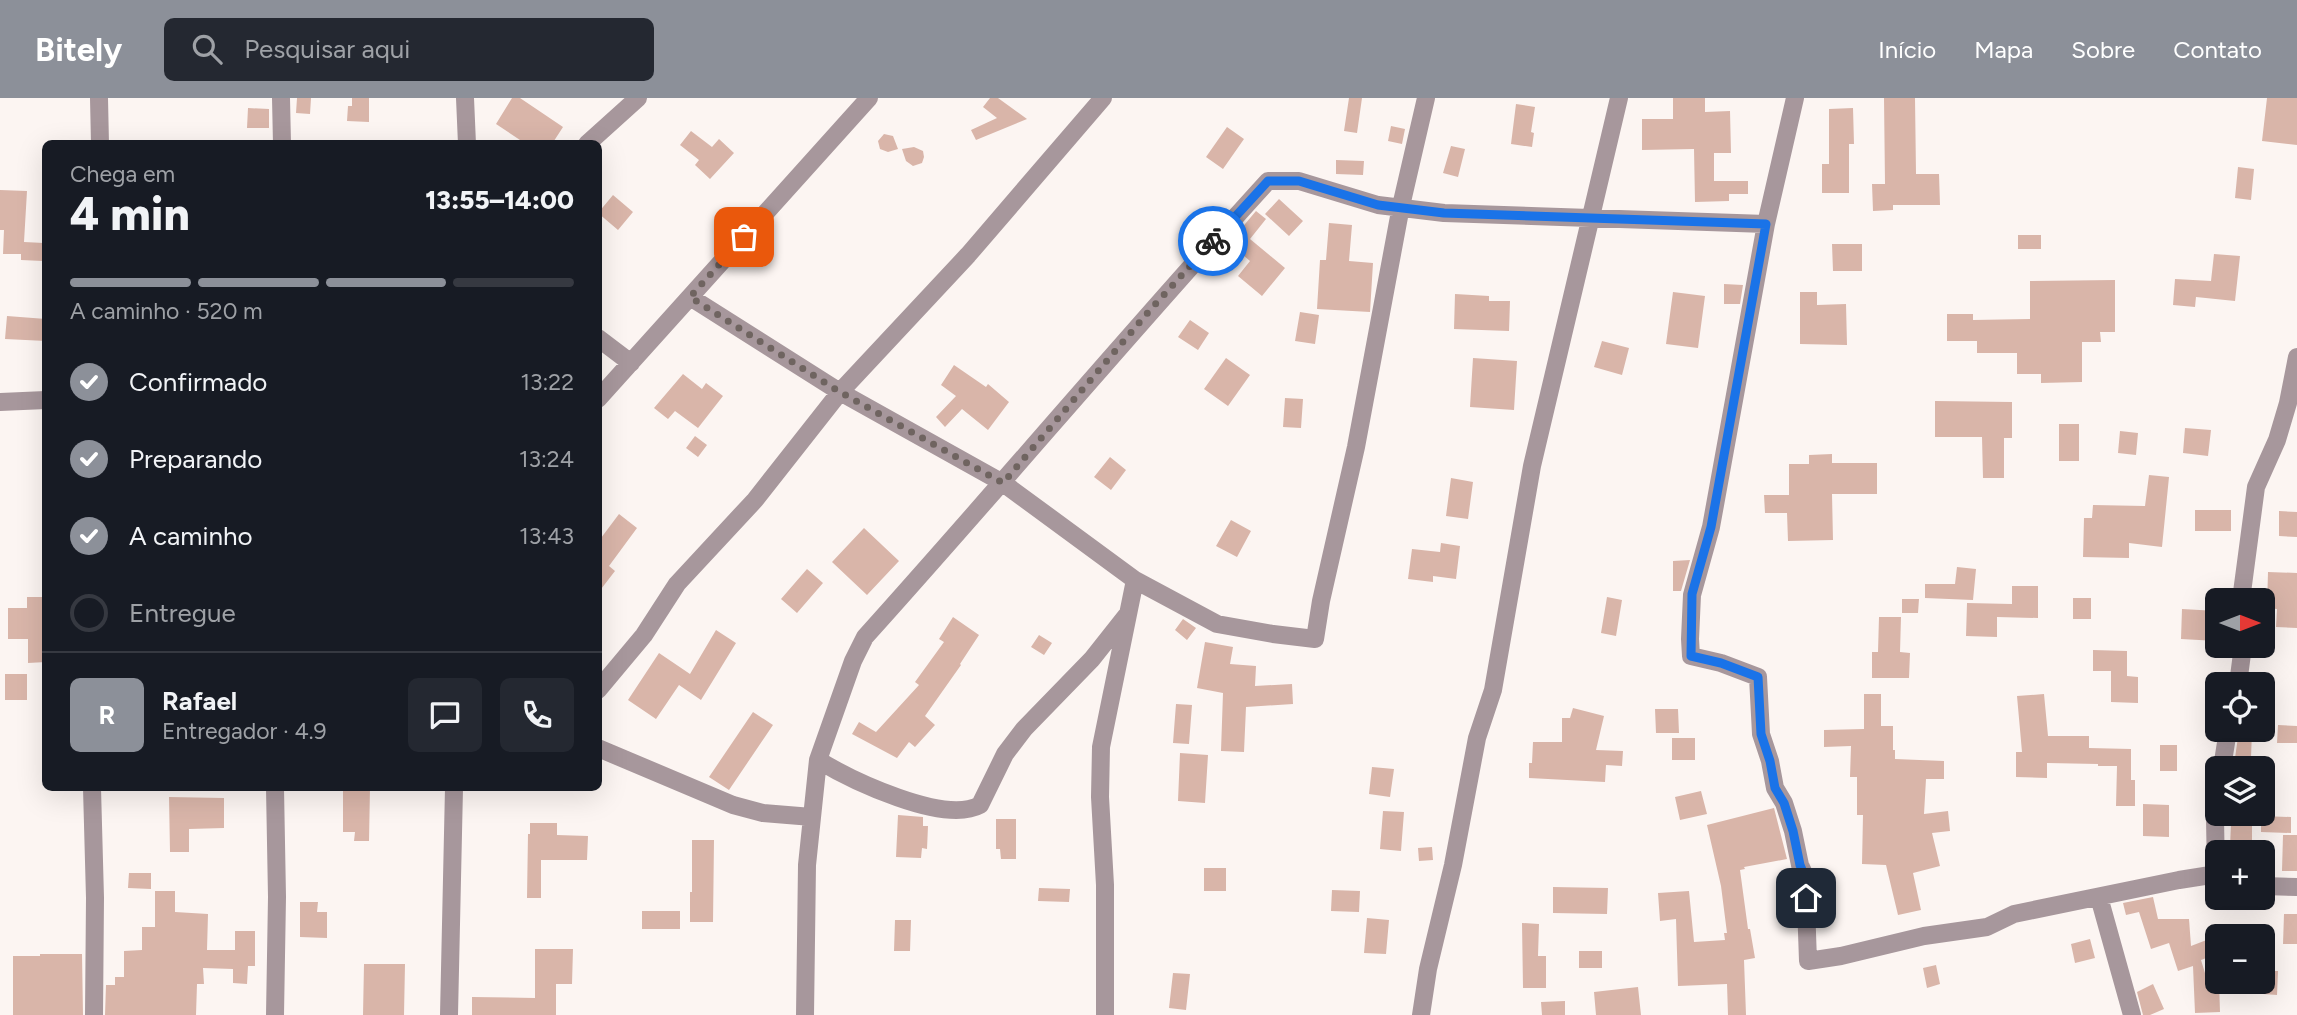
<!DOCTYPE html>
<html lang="pt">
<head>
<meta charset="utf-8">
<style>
	:root { --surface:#171b24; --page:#242831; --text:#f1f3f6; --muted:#9ea1a6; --line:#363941; --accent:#8c9099 }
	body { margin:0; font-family:Figtree,sans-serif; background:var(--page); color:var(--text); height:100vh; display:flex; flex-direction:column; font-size:26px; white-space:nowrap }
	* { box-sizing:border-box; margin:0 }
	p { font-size:23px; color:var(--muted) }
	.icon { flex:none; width:38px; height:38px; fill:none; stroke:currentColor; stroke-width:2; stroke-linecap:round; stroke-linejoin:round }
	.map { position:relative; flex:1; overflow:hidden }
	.details { position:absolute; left:42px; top:42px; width:560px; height:651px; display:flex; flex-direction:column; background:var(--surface); border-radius:10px; box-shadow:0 7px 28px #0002 }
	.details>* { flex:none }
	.needle { width:46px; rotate:90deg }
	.tools { position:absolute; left:2205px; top:490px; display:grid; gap:14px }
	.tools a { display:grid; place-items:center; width:70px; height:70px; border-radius:10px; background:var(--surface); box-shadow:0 7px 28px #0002; font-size:35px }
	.pin { position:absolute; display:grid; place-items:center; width:60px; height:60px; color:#fff; margin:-30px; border-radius:14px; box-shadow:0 4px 10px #0006 }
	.courier { position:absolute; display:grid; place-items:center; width:70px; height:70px; margin:-35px; border:5px solid #1a73e8; border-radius:50%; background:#fff; color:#222; box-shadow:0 2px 9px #0007 }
	.summary em { font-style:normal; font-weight:800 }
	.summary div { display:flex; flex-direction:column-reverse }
	.summary { display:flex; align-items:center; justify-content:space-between; height:119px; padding:0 28px }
	h1 { font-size:46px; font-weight:800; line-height:52px }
	.bar { display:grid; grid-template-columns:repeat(4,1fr); gap:10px 7px; align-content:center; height:84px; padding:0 28px }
	.bar i { height:9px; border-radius:5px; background:var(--line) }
	.bar .active { background:var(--accent) }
	.bar p { grid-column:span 4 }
	.line { display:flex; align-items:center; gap:18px; padding:0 28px; border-top:2px solid var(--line) }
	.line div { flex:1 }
	.round { display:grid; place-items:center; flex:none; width:74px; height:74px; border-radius:10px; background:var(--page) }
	ol { padding:0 28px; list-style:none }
	li { display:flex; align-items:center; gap:21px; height:77px }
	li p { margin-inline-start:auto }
	li .icon { padding:7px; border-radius:50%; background:var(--accent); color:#fff; stroke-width:4 }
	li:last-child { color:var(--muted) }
	li i { width:38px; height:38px; border:4px solid var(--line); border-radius:50% }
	header { display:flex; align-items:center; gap:42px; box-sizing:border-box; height:98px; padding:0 35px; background:var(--accent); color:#fff }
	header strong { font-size:33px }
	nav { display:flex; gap:38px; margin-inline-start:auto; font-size:24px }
	.search { width:490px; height:63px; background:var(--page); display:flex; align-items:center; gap:18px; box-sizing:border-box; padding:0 24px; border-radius:10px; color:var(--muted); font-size:26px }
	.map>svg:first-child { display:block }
	.building { fill:#d9b5a9 }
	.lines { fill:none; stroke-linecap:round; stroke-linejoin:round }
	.minor { stroke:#a7979c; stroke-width:18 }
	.done { stroke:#6f6460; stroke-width:7; stroke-dasharray:0 12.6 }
	.route { stroke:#1a73e8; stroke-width:9 }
</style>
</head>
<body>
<header>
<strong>Bitely</strong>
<div class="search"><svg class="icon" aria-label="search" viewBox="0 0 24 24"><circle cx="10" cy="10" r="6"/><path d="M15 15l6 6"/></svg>Pesquisar aqui</div>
<nav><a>Início</a><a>Mapa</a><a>Sobre</a><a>Contato</a></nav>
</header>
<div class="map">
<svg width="2297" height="917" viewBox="0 0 2297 917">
	<rect width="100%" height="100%" fill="#fcf5f2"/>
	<path class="building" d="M297,0h14l-1,16 -14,-1z
		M352,0h17v24l-22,-1 1,-15h4z
		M512,0h8l43,29 -11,17h-26l-30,-20z
		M990,0h8l29,21 -51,21 -5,-10 26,-12 -14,-11z
		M1349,0h13l-5,35 -13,-2z
		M1673,0h32v14l25,-1 1,42h-17v28h34v13h-19v7l-34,1 -1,-53 -52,1v-31h31z
		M1884,0h31l1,76h23l1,31h-47v5l-20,1 -1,-27h13z
		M2267,0h30v47l-35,-4z
		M1516,6l19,3 -4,25 3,1 -2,14 -21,-3z
		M248,10l21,1v19h-22z
		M1853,10l1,36h-5v49h-27v-29h7v-55z
		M1391,28l14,3 -3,15 -14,-3z
		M1227,29l17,12 -21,30 -17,-12z
		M691,33l21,16 7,-8 15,14 -24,26 -15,-14 4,-5 -19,-15z
		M884,36l9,2 5,13 -10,3 -8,-3 -2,-8z
		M1451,48l14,3 -7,28 -15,-4z
		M914,49l9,4 1,6 -2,6 -9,3 -7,-5 -4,-12z
		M1336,62l28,1 -1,14 -27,-1z
		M2238,69l16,2 -3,31 -16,-2z
		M0,92l27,1 -3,51 20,1 -1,18 -22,-1v-6h-18l1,-24h-4z
		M613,97l20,17 -15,18 -20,-17z
		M1279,101l24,22 -14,15 -24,-22z
		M1256,113l10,8 -16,20 35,29 -23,28 -24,-20 12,-15 -21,-18z
		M1329,125l23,2 -3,36 24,2 -3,49 -53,-3 3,-49h6z
		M2018,137h23v14h-23z
		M1832,146h30v27h-29z
		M2214,156l26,2 -5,45 -39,-4 -1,10 -22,-2 2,-26 36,2z
		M2115,182v52h-15l1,10h-19v40l-41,1v-9h-24v-21h-40v-12h-30v-27h26v6l57,-1v-38z
		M1724,186l19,1 -3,19h-16z
		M1673,194l32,4 -7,52 -32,-4z
		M1800,194h17v13l29,-1 1,41 -47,-1z
		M1455,196l34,2v5h21l-1,30 -55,-2z
		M1300,214l19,3 -4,29 -20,-3z
		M7,218l39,3v22l-41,-2z
		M1190,222l19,13 -11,17 -20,-13z
		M1602,243l27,7 -7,27 -28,-8z
		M1226,260l24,17 -22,31 -24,-17z
		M1473,260l44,3 -3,49 -44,-3z
		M954,267l32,22 2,-3 21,18 -21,28 -26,-21 -17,18 -9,-10 20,-21 -15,-11z
		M683,276l19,15 4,-6 17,13 -25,32 -23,-17 -7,8 -14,-11z
		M1285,300l18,1 -2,29 -18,-1z
		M1935,303l77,1v36h-8v40h-21l-1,-41h-47z
		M2059,326h20v37h-20z
		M2185,330l26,2 -3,26 -25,-3z
		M2120,333l18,2 -2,22 -18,-2z
		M695,338l12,9 -9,12 -12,-9z
		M1832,356v9h45v31h-45l1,46 -45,1 -1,-28h-22l-1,-18h25v-31h20v-9z
		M1110,359l16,13 -15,20 -17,-13z
		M2149,377l20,2 -7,70 -33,-4v15l-46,-1 1,-39h8l1,-13 52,1z
		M1451,380l22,4 -5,37 -22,-3z
		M2195,412h36v21h-36z
		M2279,413l18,1v25l-18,-1z
		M619,416l18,14 -28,38 6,5 -17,22v-51z
		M1231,422l20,11 -14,26 -21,-11z
		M864,430l35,33 -32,34 -35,-33z
		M1441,445l19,3 -4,33 -23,-3v6l-25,-3 4,-30 28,3z
		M1690,462l-9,31h-8v-30z
		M1957,469l19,2 -3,31 -48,-2v-14h30z
		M807,471l16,14 -26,30 -16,-14z
		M2268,474l29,1v55l-21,-1 1,-18 -10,-1z
		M2012,488h26v32l-41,-1v20l-31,-1 1,-33 45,1z
		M27,499h19v65l-18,1v-24h-20v-31h19z
		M1607,499l15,3 -6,36 -15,-3z
		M2073,500h18v21h-18z
		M1902,501h17l-1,14h-16z
		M2182,511l35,2v30l-36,-2z
		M953,519l26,18 -19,29 1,1 -36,51 10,9 -20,22 -6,-5 -12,16 -45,-24 7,-12 17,10 43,-47 -4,-3 29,-40 -5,-3z
		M1879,519h22l-1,35 10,1 -1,25h-37v-26h6z
		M1183,521l13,9 -9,12 -12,-10z
		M716,532l20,13 -35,57 -22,-15 -23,34 -28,-19 31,-47 31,21z
		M1039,537l13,8 -8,12 -13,-8z
		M1205,544l28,5 -3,17 26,2 -1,20 37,-2 1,20 -47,3 -2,45 -23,-1 2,-58 -26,-5z
		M2093,552l34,1v25l11,1v26l-27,-1v-31h-18z
		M5,576h22v26h-22z
		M1864,596h17v32h12v24h2v9l49,2v18h-18l-2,35 24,-3 2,20 -18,2 8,33 -27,7 8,37 -23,5 -12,-50 -24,-1 1,-49h-6v-38h-7l1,-31 -27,1v-17l40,-1z
		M2044,596l4,42h41v12l42,1v31h4v26h-19l1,-40h-19v-2l-51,-1v15l-31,-1v-25h6l-5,-56z
		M1176,606l16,1 -3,39 -16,-1z
		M1573,610l31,8 -8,34 27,1 -1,15 -16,-1 -1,17 -76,-4v-15h3l1,-21h29v-24h8z
		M1655,611h23l1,24h-23z
		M753,614l20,13 -44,65 -20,-13z
		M2278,627l19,1v17h-20z
		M2239,632h13l-1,28h-16z
		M1672,640h23v22h-23z
		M2160,647h17v26h-17z
		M1180,655l28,2 -3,48 -27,-2z
		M1372,669l22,2 -4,28 -21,-3z
		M343,690h27l-1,53h-15l1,-9h-12z
		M1701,693l6,23 -27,6 -5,-23z
		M169,699l55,1v30l-35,1v23h-19z
		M2143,706l26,1v32l-26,-1z
		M1774,710l13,51 -43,8 1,2 -5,1 8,59h2l5,29 -11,2 2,55h-18l-1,-31 -49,2 -2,-67 -16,2 -2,-28 31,-2 5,51 31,-2 -1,-7h3l-6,-47 -14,-61z
		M1383,713l21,1 -3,39 -21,-2z
		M898,717l25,2v9h5l-1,23 -5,-1 -1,10 -25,-1z
		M2261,718l30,1v16l-30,-1z
		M996,721h20v40h-15l-1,-10h-4z
		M530,725h27v12l31,1 -1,24h-46v38h-14l1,-64h2z
		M2231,726l21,1v23l-22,-1z
		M2283,737h14v36h-15z
		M692,742h22l-1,82h-23v-30h2z
		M1432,749l1,13 -14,1 -1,-13z
		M1204,770h22v23h-22z
		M129,775h22v16l-23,-1z
		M1553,789l55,1 -1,26 -54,-1z
		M1039,790l31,1 -1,13 -31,-1z
		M1332,792l28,1 -1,21 -28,-1z
		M155,793h20v21l33,2 -1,36h28v-19h20v35h-7l-1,18 -14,-1v-14l-30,-1 1,16h-7l-1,31h-91l1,-30h9v-8h9v-26l18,-1v-23h13z
		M2153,799l5,22h31l2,27 26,-10v18l-16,6 7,23 11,-1 1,30 -25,1 -2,-47 -15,5 -9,-28 -18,6 -12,-37 -13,3 -3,-12z
		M300,804h18l-1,10h10v26l-27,-1z
		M642,813h38v18h-38z
		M2284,816h13v30h-14z
		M1367,820l22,2 -3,34 -22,-1z
		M895,822h16l-1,31h-16z
		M1522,825l17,1 -1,32h8v32h-23z
		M2090,841l5,19 -20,5 -4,-19z
		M535,851h38l-1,35h-16v31h-84v-18l63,1z
		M1579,853h23v17h-23z
		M40,856h42l1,61h-70v-59h27z
		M364,866h41l-1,51h-41z
		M1936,867l4,19 -13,4 -4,-20z
		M2263,873h15l-1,24 -14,-1z
		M1173,875l17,1 -4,36 -17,-2z
		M2153,886l11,25 -14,6h-7l-6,-23z
		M1638,889l3,28h-45l-2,-23z
		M1565,903v14h-23l-1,-13z"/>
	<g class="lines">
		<path class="minor" d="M99,0l1,46
			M281,0l1,46
			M465,0l2,46
			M1795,0l-29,126 -55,303 -19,68 -2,44 1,17 30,7 37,14 3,57 9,27 5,27 9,15 9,28 7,34 5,11 3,85 33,-5 83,-20 63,-9 27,-13 165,-34 38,-6
			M587,46l51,-46
			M690,199l150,95 163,91 132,97 -34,167 -1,50 5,88v130
			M598,240l33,25
			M598,301l271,-301
			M0,304l46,-2
			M1135,482l82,44 56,10 42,5 6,-38 35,-154 45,-241 25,-108
			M2241,502l15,-113 21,-47 11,-37 9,-46
			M2238,586l5,-38
			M598,592l46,-55 33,-51 78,-84 85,-108 128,-137 135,-157
			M598,650l135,57 30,8 49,4
			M818,662c33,20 126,65 162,45l25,-51 19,-25 68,-70 34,-43
			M2222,670l6,-38
			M92,690l3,110 -1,117
			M275,690l2,109 -2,118
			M2216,776l-1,-56 2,-18
			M2263,788l34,1
			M2099,799l33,118
			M449,917l5,-227
			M805,917l2,-150 11,-105 35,-99 12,-24c136,-151 266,-306 403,-456h31l79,24 66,8 322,11
			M1421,917l7,-46 25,-104 24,-127 16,-48 39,-224 87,-368"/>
	</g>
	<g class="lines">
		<path class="done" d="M744,139l-54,60 150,95 163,91 147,-173 63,-69"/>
		<path class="route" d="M1213,143l55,-60h31l79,24 66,8 322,11 -55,303 -19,67 -1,62 30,7 37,14 3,57 9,27 5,27 9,15 9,28 7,34 5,12 1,21"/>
	</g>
</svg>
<div class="tools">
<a><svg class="needle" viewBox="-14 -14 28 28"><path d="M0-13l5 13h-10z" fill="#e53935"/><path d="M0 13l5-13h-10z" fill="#9ea1a6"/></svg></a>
<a><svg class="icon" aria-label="locate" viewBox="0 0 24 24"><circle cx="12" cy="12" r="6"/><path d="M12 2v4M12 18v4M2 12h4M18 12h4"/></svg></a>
<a><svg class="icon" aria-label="layers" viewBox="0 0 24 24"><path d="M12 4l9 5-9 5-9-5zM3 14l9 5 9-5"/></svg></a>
<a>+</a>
<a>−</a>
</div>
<div class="pin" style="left:744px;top:139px;background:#ea580c"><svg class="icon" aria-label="bag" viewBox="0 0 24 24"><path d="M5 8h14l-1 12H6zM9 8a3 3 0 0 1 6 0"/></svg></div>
<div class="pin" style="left:1806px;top:800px;background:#1f2937"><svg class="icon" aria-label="home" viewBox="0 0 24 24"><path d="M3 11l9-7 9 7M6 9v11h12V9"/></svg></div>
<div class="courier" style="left:1213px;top:143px"><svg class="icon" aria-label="bike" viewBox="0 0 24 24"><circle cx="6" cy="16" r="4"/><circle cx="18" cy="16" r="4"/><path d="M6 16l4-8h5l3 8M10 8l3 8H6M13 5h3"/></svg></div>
<section class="details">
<div class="summary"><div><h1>4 min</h1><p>Chega em</p></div><em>13:55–14:00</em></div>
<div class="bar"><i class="active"></i><i class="active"></i><i class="active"></i><i></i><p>A caminho · 520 m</p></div>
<ol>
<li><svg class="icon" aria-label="check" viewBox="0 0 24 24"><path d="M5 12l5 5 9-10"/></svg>Confirmado<p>13:22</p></li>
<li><svg class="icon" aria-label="check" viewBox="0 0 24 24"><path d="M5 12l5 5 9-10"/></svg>Preparando<p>13:24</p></li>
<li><svg class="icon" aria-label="check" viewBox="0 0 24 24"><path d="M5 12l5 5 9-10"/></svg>A caminho<p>13:43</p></li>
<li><i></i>Entregue</li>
</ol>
<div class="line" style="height:126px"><b class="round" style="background:var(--accent);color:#fff">R</b><div><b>Rafael</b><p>Entregador · 4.9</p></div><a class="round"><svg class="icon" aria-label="chat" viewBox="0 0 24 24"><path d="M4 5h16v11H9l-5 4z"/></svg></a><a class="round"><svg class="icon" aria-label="phone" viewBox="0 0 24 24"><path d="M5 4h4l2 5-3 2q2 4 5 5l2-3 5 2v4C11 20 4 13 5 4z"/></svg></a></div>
</section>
</div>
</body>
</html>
